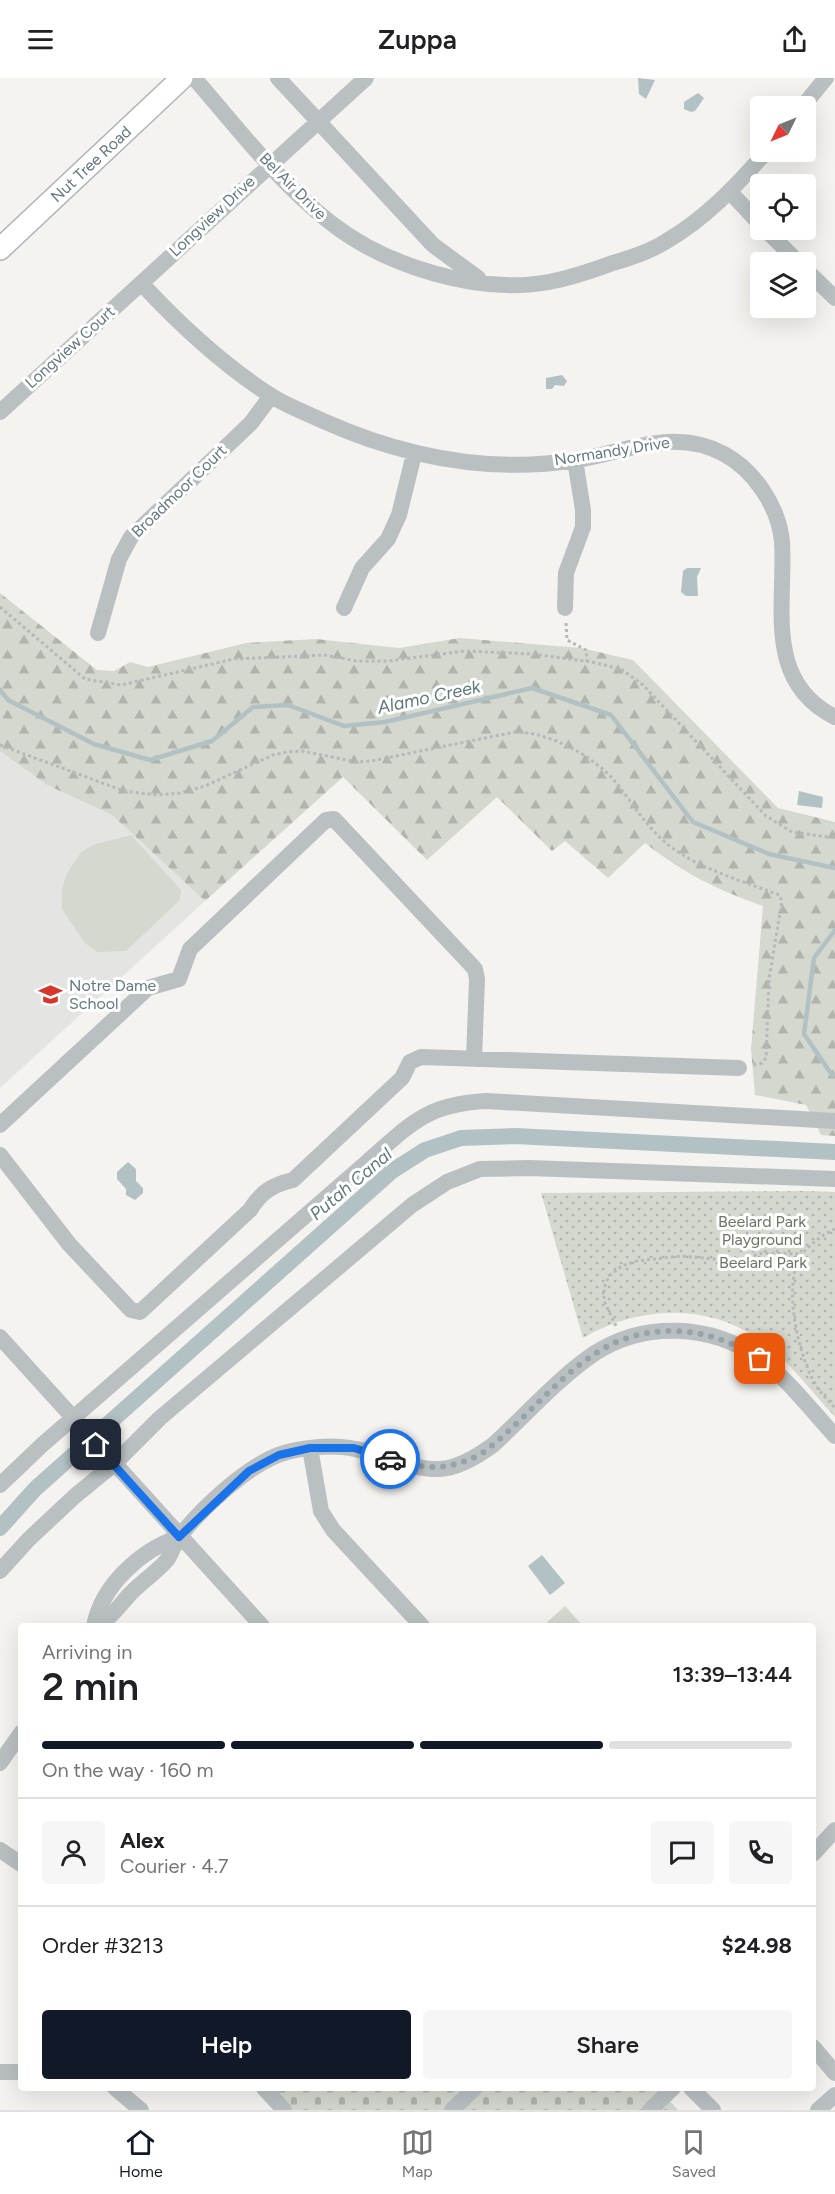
<!DOCTYPE html>
<html lang="en">
<head>
<meta charset="utf-8">
<style>
	:root { --surface:#fff; --page:#f6f6f6; --text:#202124; --muted:#757577; --line:#e0e0e0; --accent:#111827 }
	body { margin:0; font-family:Figtree,sans-serif; background:var(--page); color:var(--text); height:100vh; display:flex; flex-direction:column; font-size:22px; white-space:nowrap }
	* { box-sizing:border-box; margin:0 }
	p { font-size:20px; color:var(--muted) }
	.icon { flex:none; width:33px; height:33px; fill:none; stroke:currentColor; stroke-width:2; stroke-linecap:round; stroke-linejoin:round }
	.map { position:relative; flex:1; overflow:hidden }
	.side { position:absolute; left:18px; top:1545px; width:798px; height:468px; display:flex; flex-direction:column; background:var(--surface); border-radius:6px; box-shadow:0 6px 24px #0002 }
	.side>* { flex:none }
	.needle { width:39px; rotate:227deg }
	.tools { position:absolute; left:750px; top:18px; display:grid; gap:12px }
	.tools a { display:grid; place-items:center; width:66px; height:66px; border-radius:6px; background:var(--surface); box-shadow:0 6px 24px #0002; font-size:30px }
	.pin { position:absolute; display:grid; place-items:center; width:51px; height:51px; color:#fff; margin:-26px; border-radius:12px; box-shadow:0 3px 9px #0006 }
	.courier { position:absolute; display:grid; place-items:center; width:60px; height:60px; margin:-30px; border:4px solid #1a73e8; border-radius:50%; background:#fff; color:#222; box-shadow:0 2px 8px #0007 }
	.summary em { font-style:normal; font-weight:600 }
	.summary div { display:flex; flex-direction:column-reverse }
	.summary { display:flex; align-items:center; justify-content:space-between; height:102px; padding:0 24px }
	h1 { font-size:39px; font-weight:600; line-height:45px }
	.bar { display:grid; grid-template-columns:repeat(4,1fr); gap:9px 6px; align-content:center; height:72px; padding:0 24px }
	.bar i { height:8px; border-radius:4px; background:var(--line) }
	.bar .selected { background:var(--accent) }
	.bar p { grid-column:span 4 }
	.line { display:flex; align-items:center; gap:15px; padding:0 24px; border-top:2px solid var(--line) }
	.line div { flex:1 }
	.round { display:grid; place-items:center; flex:none; width:63px; height:63px; border-radius:6px; background:var(--page) }
	.button { display:flex; gap:12px; margin-top:auto; padding:12px 24px }
	.button a { flex:1; height:69px; border-radius:6px; background:var(--accent); color:#fff; font-size:24px; font-weight:600; line-height:69px; text-align:center }
	.button a+a { background:var(--page); color:var(--text) }
	header { display:flex; justify-content:space-between; align-items:center; height:78px; padding:0 24px; background:var(--surface); font-size:27px; font-weight:600 }
	.dock { display:flex; justify-content:space-around; align-items:center; height:84px; border-top:2px solid var(--line); background:var(--surface); font-size:16px; color:var(--muted) }
	.dock a { display:grid; justify-items:center; gap:3px }
	.dock .selected { color:var(--accent) }
	.map>svg:first-child { display:block }
	.built { fill:#e4e5e3 }
	.grass { fill:#d4d8cf }
	.forest { fill:url(#forest-firs) }
	.cemetery { fill:url(#cemetery-stones) }
	.park { fill:url(#park-dots) }
	.water { fill:#b2c1c3 }
	.lines { fill:none; stroke-linecap:round; stroke-linejoin:round }
	.stream { stroke:#b2c1c3; stroke-width:4.5 }
	.canal { stroke:#b2c1c3; stroke-width:16 }
	.major-casing { stroke:#aeb4b7; stroke-width:24 }
	.path { stroke:#b5b9ba; stroke-width:3; stroke-dasharray:3 3; stroke-linecap:butt }
	.minor { stroke:#bac0c2; stroke-width:16 }
	.major { stroke:#fff; stroke-width:21 }
	.done { stroke:#96a3a7; stroke-width:6; stroke-dasharray:0 10.8 }
	.route { stroke:#1a73e8; stroke-width:8 }
	.labels { text-anchor:middle; dominant-baseline:central; stroke-width:6; stroke-linejoin:round; paint-order:stroke }
	.street-label { font-size:16px; fill:#647880; stroke:#fff }
	.poi-label { font-size:16px; fill:#647880; stroke:#fff; text-anchor:start }
	.park-label { font-size:16px; fill:#6a7763; stroke:#fff }
	.water-label { font-size:18px; font-style:italic; fill:#607a7d; stroke:#fff }
</style>
</head>
<body>
<header><svg class="icon" aria-label="menu" viewBox="0 0 24 24"><path d="M4 6h16M4 12h16M4 18h16"/></svg>Zuppa<svg class="icon" aria-label="share" viewBox="0 0 24 24"><path d="M12 15V3M7 8l5-5 5 5M5 13v7h14v-7"/></svg></header>
<div class="map">
<svg width="835" height="2032" viewBox="0 0 835 2032">
	<defs>
		<pattern id="forest-firs" width="22" height="20" patternUnits="userSpaceOnUse" patternTransform="scale(1.5)"><rect width="22" height="20" fill="#d4d8cf"/><path d="M5 1l3.5 6h-7zM16 11l3.5 6h-7z" fill="#b0b4ad"/></pattern>
		<pattern id="cemetery-stones" width="16" height="16" patternUnits="userSpaceOnUse" patternTransform="scale(1.5)"><rect width="16" height="16" fill="#d4d8cf"/><path d="M2 7V4a2 2 0 0 1 4 0v3zM10 15v-3a2 2 0 0 1 4 0v3z" fill="#b0b4ad"/></pattern>
		<pattern id="park-dots" width="8" height="8" patternUnits="userSpaceOnUse" patternTransform="scale(1.5)"><rect width="8" height="8" fill="#d4d8cf"/><path d="M2 2h.1M6 6h.1" fill="none" stroke="#b0b4ad" stroke-width="1.8" stroke-linecap="round"/></pattern>
	</defs>
	<rect width="100%" height="100%" fill="#f4f3f0"/>
	<path class="built" d="M0,673l47,34 65,30 93,86 -205,187z"/>
	<path class="grass" d="M131,757l50,55 -1,10 -54,51 -29,1 -12,-9 -23,-34v-19l4,-15 15,-23 12,-7z
		M565,1528l18,20h-40z"/>
	<path class="forest" d="M0,515l97,77 17,1 16,-9 18,5 98,-24 70,-4 83,9 61,-10 121,10 52,12 145,148 57,14v314l-14,-1 -15,-30 -51,-10 -4,-46 12,-143c-48,-17 -78,-32 -118,-63l-37,35 -43,-37 -13,10 -55,-54 -70,63 -84,-83 -138,124 -93,-86 -65,-30 -47,-34z"/>
	<path class="cemetery" d="M261,2010h397l20,22h-396z"/>
	<path class="park" d="M808,1113l27,1v225c-24,-26 -48,-59 -78,-79 -53,-36 -121,-31 -174,0l-42,-145z"/>
	<path class="water" d="M638,0l17,2 -9,19 -7,-5z
		M698,15l6,5 -9,13 -4,1 -7,-3v-7z
		M562,297l5,6 -3,5 -9,-1 -3,4h-6v-11z
		M687,490h14l-4,9 1,19h-12l-5,-4 2,-21z
		M799,713l24,6 -1,11 -25,-3z
		M128,1084l8,7v12l7,7v5l-8,7 -9,-5v-6l-9,-10v-7z
		M542,1477l23,28 -15,12 -22,-29z"/>
	<g class="lines">
		<path class="stream" d="M0,612l8,10 86,44 56,16 62,-19 41,-34 35,-2 56,21 41,-4 147,-34 79,27 82,107 76,32 66,14
			M835,852l-21,28 -10,76 28,41h3"/>
		<path class="canal" d="M0,1450l35,-39 357,-318 33,-21 36,-12 54,-2 320,16"/>
		<defs>
			<path id="major" d="M0,171l182,-171"/>
		</defs>
		<use href="#major" class="major-casing"/>
		<path class="path" d="M0,529l85,72 36,6 113,-26 91,-4 31,6h32l77,-10 67,3 60,8 29,7 22,16 123,131 26,16 43,6
			M566,545l1,17 19,10 1,11
			M0,667l124,46 33,4 23,-2 25,-7 68,-31 14,-3 15,-1 55,11 14,-1 144,-29c35,0 81,25 103,53 17,22 30,44 53,62 31,23 72,34 108,48l3,6 -13,78 -3,79 -4,5 -9,2
			M835,1151c-10,4 -26,16 -33,25 -21,30 -3,105 15,133 4,7 12,14 18,21
			M616,1248l-12,-25v-13l5,-12 13,-10 15,-5 44,-5 54,5 27,-8 40,1"/>
		<path class="minor" d="M194,0c43,49 84,104 137,145 55,43 148,72 218,59 21,-4 42,-11 61,-18 19,-6 39,-12 55,-22 40,-23 71,-56 101,-90
			M278,0l155,167 45,33
			M803,28l23,-28
			M730,114l30,32
			M766,152l32,32
			M806,192l29,28
			M141,205c39,42 81,81 129,112 15,10 34,17 51,25 80,36 167,54 255,40 50,-8 98,-33 148,-6 30,16 55,53 58,88 4,62 -19,139 53,175
			M0,334l366,-334
			M344,530l18,-40 26,-29 11,-24 15,-61
			M565,530l1,-35 17,-46v-17l-8,-50
			M98,555l21,-74 12,-22 120,-114 20,-27
			M0,1047l148,-137 31,-9 11,-30 136,-129 8,-1 141,150 2,10 -3,80
			M0,1077l69,89 62,66 9,2 110,-102c11,-18 22,-25 43,-30l109,-102 8,-16 11,-5 318,11
			M0,1259l262,289
			M310,1370l11,63 12,19 89,96
			M0,1407l42,-40 324,-282c44,-38 59,-59 120,-62l349,20
			M0,1493l29,-32 46,-43 39,-32 46,-46 252,-213 35,-23 33,-13 50,-1 305,11
			M94,1548c8,-41 47,-76 85,-89
			M98,1548c14,-9 21,-20 32,-32 11,-12 27,-22 37,-34 5,-7 7,-17 13,-24 22,-28 65,-68 98,-81 22,-8 55,-11 77,-6 28,5 55,21 85,20 19,-1 38,-13 53,-24 33,-30 65,-67 102,-92 50,-32 116,-29 164,5 28,20 52,52 76,78
			M0,1685l21,-30
			M0,1772l21,14
			M813,1776l22,-24
			M813,1969l22,26
			M0,1994h21
			M115,2010l26,22
			M264,2010l20,22
			M691,2010l22,22
			M452,2032l23,-22
			M650,2032l23,-22
			M818,2032l17,-15"/>
		<use href="#major" class="major"/>
	</g>
	<g class="lines">
		<path class="done" d="M390,1381c37,11 57,12 91,-5 41,-30 72,-73 115,-101 51,-33 114,-27 164,6"/>
		<path class="route" d="M96,1367l83,92 70,-66 30,-16 31,-7h44l36,11"/>
	</g>
	<defs>
		<symbol id="school-bare" viewBox="-9 -9 18 18"><path d="M0-5L7-2L0 1L-7-2ZM-4 1L0 2.5L4 1V4Q0 6-4 4Z" fill="#d9362b" stroke="#fff" stroke-width="2.5" paint-order="stroke"/></symbol>
	</defs>
	<g fill-rule="evenodd">
		<use href="#school-bare" x="34" y="900" width="33" height="33"/>
	</g>
	<g class="labels">
		<g class="street-label">
			<text transform="translate(91 86) rotate(-43)">Nut Tree Road</text>
			<text transform="translate(293 108) rotate(45)">Bel Air Drive</text>
			<text transform="translate(212 138) rotate(-43)">Longview Drive</text>
			<text transform="translate(70 269) rotate(-42)">Longview Court</text>
			<text transform="translate(612 373) rotate(-9)">Normandy Drive</text>
			<text transform="translate(179 413) rotate(-44)">Broadmoor Court</text>
		</g>
		<g class="poi-label">
			<text x="69" y="907">Notre Dame<tspan x="69" dy="18">School</tspan></text>
		</g>
		<g class="park-label">
			<text x="762" y="1143">Beelard Park<tspan x="762" dy="18">Playground</tspan></text>
			<text x="763" y="1184">Beelard Park</text>
		</g>
		<g class="water-label">
			<text transform="translate(429 619) rotate(-12)">Alamo Creek</text>
			<text transform="translate(351 1106) rotate(-40)">Putah Canal</text>
		</g>
	</g>
</svg>
<div class="tools">
<a><svg class="needle" viewBox="-14 -14 28 28"><path d="M0-13l5 13h-10z" fill="#e53935"/><path d="M0 13l5-13h-10z" fill="#757577"/></svg></a>
<a><svg class="icon" aria-label="locate" viewBox="0 0 24 24"><circle cx="12" cy="12" r="6"/><path d="M12 2v4M12 18v4M2 12h4M18 12h4"/></svg></a>
<a><svg class="icon" aria-label="layers" viewBox="0 0 24 24"><path d="M12 4l9 5-9 5-9-5zM3 14l9 5 9-5"/></svg></a>
</div>
<div class="pin" style="left:760px;top:1281px;background:#ea580c"><svg class="icon" aria-label="bag" viewBox="0 0 24 24"><path d="M5 8h14l-1 12H6zM9 8a3 3 0 0 1 6 0"/></svg></div>
<div class="pin" style="left:96px;top:1367px;background:#1f2937"><svg class="icon" aria-label="home" viewBox="0 0 24 24"><path d="M3 11l9-7 9 7M6 9v11h12V9"/></svg></div>
<div class="courier" style="left:390px;top:1381px"><svg class="icon" aria-label="car" viewBox="0 0 24 24"><path d="M5 17H2v-5l4-1 3-4h7l3 4 3 1v5h-3M9 17h6M6 11h13"/><circle cx="7" cy="17" r="2"/><circle cx="17" cy="17" r="2"/></svg></div>
<section class="side">
<div class="summary"><div><h1>2 min</h1><p>Arriving in</p></div><em>13:39–13:44</em></div>
<div class="bar"><i class="selected"></i><i class="selected"></i><i class="selected"></i><i></i><p>On the way · 160 m</p></div>
<div class="line" style="height:108px"><a class="round"><svg class="icon" aria-label="person" viewBox="0 0 24 24"><circle cx="12" cy="8" r="4"/><path d="M4 21q1-7 8-7t8 7"/></svg></a><div><b>Alex</b><p>Courier · 4.7</p></div><a class="round"><svg class="icon" aria-label="chat" viewBox="0 0 24 24"><path d="M4 5h16v11H9l-5 4z"/></svg></a><a class="round"><svg class="icon" aria-label="phone" viewBox="0 0 24 24"><path d="M5 4h4l2 5-3 2q2 4 5 5l2-3 5 2v4C11 20 4 13 5 4z"/></svg></a></div>
<div class="line" style="height:78px"><div>Order #3213</div><b>$24.98</b></div>
<div class="button"><a>Help</a><a>Share</a></div>
</section>
</div>
<nav class="dock">
<a class="selected"><svg class="icon" aria-label="home" viewBox="0 0 24 24"><path d="M3 11l9-7 9 7M6 9v11h12V9"/></svg>Home</a>
<a><svg class="icon" aria-label="map" viewBox="0 0 24 24"><path d="M3 6l6-2 6 2 6-2v14l-6 2-6-2-6 2zM9 4v14M15 6v14"/></svg>Map</a>
<a><svg class="icon" aria-label="saved" viewBox="0 0 24 24"><path d="M7 4h10v16l-5-4-5 4z"/></svg>Saved</a>
</nav>
</body>
</html>
